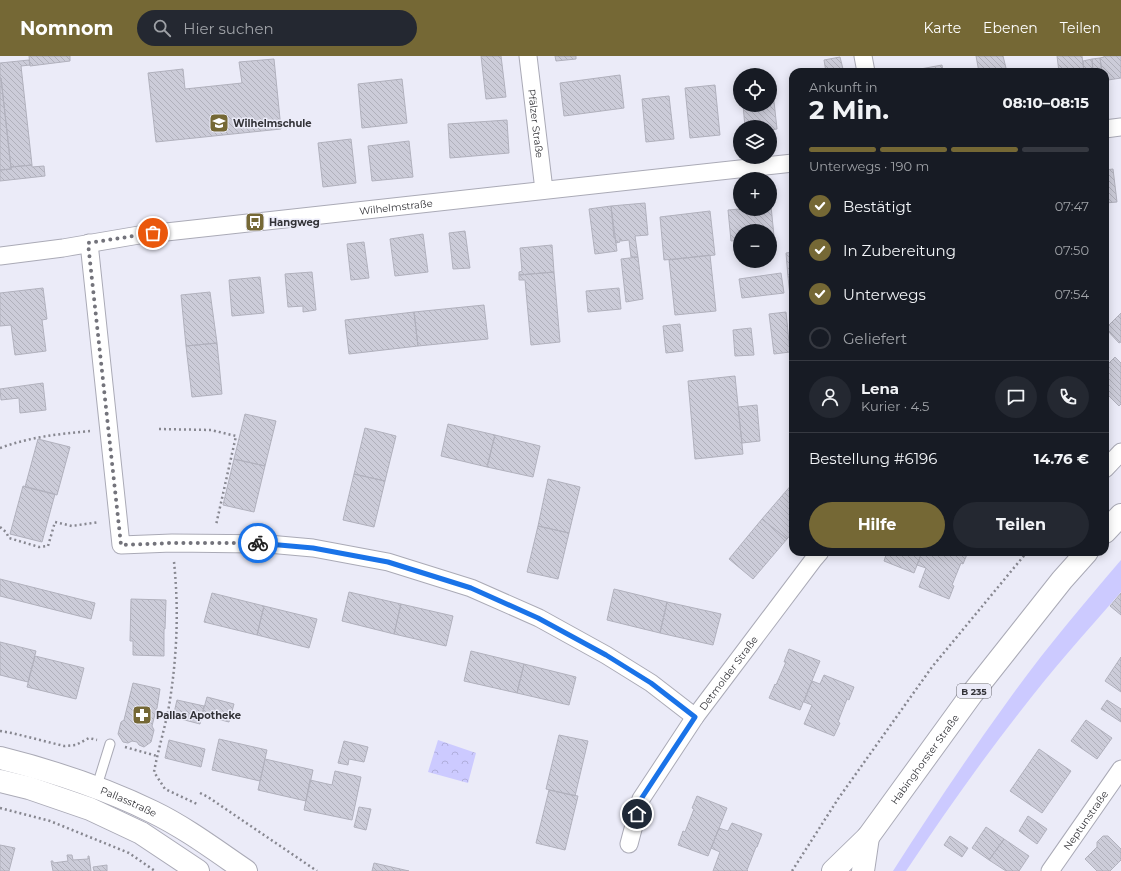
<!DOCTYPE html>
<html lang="de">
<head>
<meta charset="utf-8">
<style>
	:root { --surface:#171b24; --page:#242831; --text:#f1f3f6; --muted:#9ea1a6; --line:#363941; --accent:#756835 }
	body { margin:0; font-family:Montserrat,sans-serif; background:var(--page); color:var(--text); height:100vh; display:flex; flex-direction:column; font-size:15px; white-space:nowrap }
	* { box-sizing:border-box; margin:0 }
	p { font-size:13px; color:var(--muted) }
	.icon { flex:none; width:22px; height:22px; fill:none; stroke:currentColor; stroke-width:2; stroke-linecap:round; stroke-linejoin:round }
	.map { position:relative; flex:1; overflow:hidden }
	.panel { position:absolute; left:789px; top:12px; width:320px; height:488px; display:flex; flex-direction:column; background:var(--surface); border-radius:12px; box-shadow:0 2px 10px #0003 }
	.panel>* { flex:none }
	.controls { position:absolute; left:733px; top:12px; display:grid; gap:8px }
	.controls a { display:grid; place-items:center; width:44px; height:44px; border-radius:50%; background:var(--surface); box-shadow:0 2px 10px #0003; font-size:20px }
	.pin { position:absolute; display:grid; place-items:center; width:34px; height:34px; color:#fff; margin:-17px; border:2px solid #fff; border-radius:50%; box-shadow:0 1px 4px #0007 }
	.courier { position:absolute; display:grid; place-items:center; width:40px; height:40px; margin:-20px; border:3px solid #1a73e8; border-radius:50%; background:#fff; color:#222; box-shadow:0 1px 5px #0007 }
	.headline em { font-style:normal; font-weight:700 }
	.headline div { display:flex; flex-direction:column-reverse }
	.headline { display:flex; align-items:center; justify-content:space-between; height:68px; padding:0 20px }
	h1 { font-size:26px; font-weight:700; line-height:30px }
	.bar { display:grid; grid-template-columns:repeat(4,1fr); gap:6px 4px; align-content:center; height:48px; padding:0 20px }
	.bar i { height:5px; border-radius:3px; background:var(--line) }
	.bar .selected { background:var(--accent) }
	.bar p { grid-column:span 4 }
	.line { display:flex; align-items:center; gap:10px; padding:0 20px; border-top:1px solid var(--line) }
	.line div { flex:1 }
	.round { display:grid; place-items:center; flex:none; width:42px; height:42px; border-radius:21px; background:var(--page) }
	ol { padding:0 20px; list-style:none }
	li { display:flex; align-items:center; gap:12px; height:44px }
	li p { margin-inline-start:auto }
	li .icon { padding:4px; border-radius:50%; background:var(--accent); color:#fff; stroke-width:4 }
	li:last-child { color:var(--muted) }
	li i { width:22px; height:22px; border:2px solid var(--line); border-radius:50% }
	.cta { display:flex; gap:8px; margin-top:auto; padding:8px 20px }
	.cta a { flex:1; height:46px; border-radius:24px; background:var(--accent); color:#fff; font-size:16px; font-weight:700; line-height:46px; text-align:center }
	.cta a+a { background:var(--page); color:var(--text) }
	header { display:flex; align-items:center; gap:24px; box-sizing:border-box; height:56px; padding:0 20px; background:var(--accent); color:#fff }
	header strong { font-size:19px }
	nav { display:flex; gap:22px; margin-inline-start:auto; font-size:14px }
	.search { width:280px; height:36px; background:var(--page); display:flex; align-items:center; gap:10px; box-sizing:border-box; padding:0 14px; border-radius:22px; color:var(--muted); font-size:15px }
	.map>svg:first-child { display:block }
	.green { fill:#cccaff }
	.park { fill:url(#park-crowns) }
	.building { fill:url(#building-back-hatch); stroke:#b1b1bd }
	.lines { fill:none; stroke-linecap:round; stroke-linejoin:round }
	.lane-casing { stroke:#aaaab6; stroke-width:11 }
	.street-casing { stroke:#aaaab6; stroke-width:19 }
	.secondary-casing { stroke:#aaaab6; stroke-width:24 }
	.primary-casing { stroke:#aaaab6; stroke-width:24 }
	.path { stroke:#878790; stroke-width:2.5; stroke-dasharray:2 3; stroke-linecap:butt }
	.lane { stroke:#fff; stroke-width:9 }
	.street { stroke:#fff; stroke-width:17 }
	.secondary { stroke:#fff; stroke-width:22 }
	.primary { stroke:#fff; stroke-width:22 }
	.done { stroke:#73737b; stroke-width:4; stroke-dasharray:0 7.2 }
	.route { stroke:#1a73e8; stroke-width:5 }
	.labels { text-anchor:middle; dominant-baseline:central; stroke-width:3; stroke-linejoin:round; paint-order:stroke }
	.shield { fill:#ebebf8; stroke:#6a6a71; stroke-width:1 }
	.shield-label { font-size:9px; font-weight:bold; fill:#323237 }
	.poi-label { font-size:10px; font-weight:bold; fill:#323237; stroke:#ebebf8; text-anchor:start }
	.street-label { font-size:10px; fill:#323237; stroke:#ebebf8 }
</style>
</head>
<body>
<header>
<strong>Nomnom</strong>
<div class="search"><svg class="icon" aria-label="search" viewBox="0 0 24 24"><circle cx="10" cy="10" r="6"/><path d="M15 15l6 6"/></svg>Hier suchen</div>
<nav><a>Karte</a><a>Ebenen</a><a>Teilen</a></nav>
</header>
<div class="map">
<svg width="1121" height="815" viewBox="0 0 1121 815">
	<defs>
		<pattern id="park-crowns" width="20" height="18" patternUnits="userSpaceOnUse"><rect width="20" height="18" fill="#cccaff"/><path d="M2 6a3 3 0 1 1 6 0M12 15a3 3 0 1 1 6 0" fill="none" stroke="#b0aedb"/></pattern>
		<pattern id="building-back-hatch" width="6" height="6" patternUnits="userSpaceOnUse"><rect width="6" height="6" fill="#ccccd9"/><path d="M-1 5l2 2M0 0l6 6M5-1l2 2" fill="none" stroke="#b0b0bb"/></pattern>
	</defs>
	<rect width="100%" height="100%" fill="#ebebf8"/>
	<path class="green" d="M1121,504v32c-35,40 -70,79 -102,121 -40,51 -77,104 -113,158h-13c36,-56 73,-112 112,-166 36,-51 76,-98 116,-145z"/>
	<path class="park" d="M438,684l38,13 -8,30 -40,-11z"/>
	<path class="building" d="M29,0h41v5l-40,5z
		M481,0h20l5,41 -20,2z
		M555,0h21v3l-20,2z
		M976,0h27l4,16h-28z
		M1057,0h25l2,16h-25z
		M1104,0h17v22l-13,2 -1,-7 -5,-1 -2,-14 4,-1z
		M840,1l3,12 -17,3 -2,-12z
		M1100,2l2,14h-9l-1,-13z
		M274,3l7,70 -125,13 -8,-69 35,-4 2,20 57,-6 -3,-21z
		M1092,3l1,13h-9l-1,-11z
		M29,4l1,5 -9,1 11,99 -21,2 -10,-89h-1v-15z
		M942,9l1,7h-39z
		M620,19l4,33 -60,8 -4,-33z
		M0,22h1l10,91 -11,1z
		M402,23l5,44 -45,5 -4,-44z
		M772,27l5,46 -7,1v-3h-25l-2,-22h27v-21z
		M715,29l5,50 -30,3 -5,-50z
		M669,40l5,43 -28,3 -4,-43z
		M507,64l2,33 -59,5 -2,-34z
		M351,83l5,44 -33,4 -5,-44z
		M409,85l4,36 -41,4 -4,-35z
		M32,109v2l12,-1 1,10 -45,5v-11l11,-1v-2z
		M1113,113l4,33 -12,1v-33z
		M645,147l3,32 -13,1 3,21h-7l-2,-17 -8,1 -1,-3v4l-4,1 -1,-5h-1l-3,-32z
		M611,150l6,45 -22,3 -6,-45z
		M770,150h1l3,30 -4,1v-6h-30v9l-9,1 -3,-31 12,-1h30z
		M710,155l5,44 -51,5 -4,-43z
		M465,175l5,37 -17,1 -4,-36z
		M423,178l5,38 -33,4 -5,-37z
		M364,186l5,36 -18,2 -4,-36z
		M552,189l2,27 -35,3v-3l3,-1 -2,-23z
		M793,196v24l-5,1 -2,-24z
		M710,199l6,56 -41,4 -6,-55z
		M638,201l5,42 -17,3 -5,-43z
		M312,216l4,38 -13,2v-6l-15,1 -3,-33z
		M554,216l6,70 -29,3 -6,-65h-6v-5z
		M781,217l3,20 -42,5 -3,-19z
		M793,220v48l-5,-47z
		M260,221l4,36 -32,3 -3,-36z
		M43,232l4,31 -5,1 4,31 -31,4 -4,-30 -11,1v-33z
		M619,232l2,21 -33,3 -2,-21z
		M210,236l7,51 -31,3 -5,-51z
		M484,249l4,34 -70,7 -4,-34z
		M414,256l4,34 -69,8 -4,-34z
		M786,256l4,40 -16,2 -5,-40z
		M1121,257v29l-2,1 -12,-13v-3z
		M680,268l3,27 -17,2 -3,-27z
		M751,272l3,27 -19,1 -2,-26z
		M217,287l5,51 -30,3 -6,-51z
		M1115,301l6,6v41l-2,2 -14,-14v-25z
		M735,320l8,78 -48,5 -7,-78z
		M43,327l3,27 -26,3 -1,-15 -18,2 -1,-11z
		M757,349l3,36 -18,2 -4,-36z
		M245,358l31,7 -11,45 -31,-7z
		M448,368l47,11 -8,32 -46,-11z
		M365,372l31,8 -11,45 -31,-7z
		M495,379l45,11 -7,31 -46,-10z
		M38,383l32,8 -13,48 -32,-8z
		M234,403l31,7 -11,46 -31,-7z
		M354,418l31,7 -11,46 -31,-7z
		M548,423l32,8 -11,46 -31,-7z
		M793,427v49l-6,7 -25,-20z
		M23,430l32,8 -13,48 -32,-8z
		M762,463l25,20 -34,40 -24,-20z
		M538,470l31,7 -11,46 -31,-7z
		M887,496h35l-8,21 -30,-12z
		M922,496h46l-5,12 -2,-1 -9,22 2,1 -5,13 -30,-12 7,-19 -9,-3z
		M0,523l95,24 -4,16 -91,-23z
		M614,533l53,13 -7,31 -53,-13z
		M349,536l52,12 -7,30 -52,-13z
		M212,537l52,13 -7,29 -53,-13z
		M1121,537v22l-11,-9z
		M131,543l35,1 -1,29h-1v27l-31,-1v-14h-3z
		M667,546l54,12 -8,31 -53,-12z
		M401,548l52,12 -7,30 -52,-12z
		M264,550l53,13 -8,29 -52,-13z
		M0,586l36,9 -8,31 -28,-7z
		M789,593l31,12 -20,49 -31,-12 6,-14 1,1 10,-23h-2z
		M471,595l53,13 -7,29 -53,-12z
		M35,600l49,12 -8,31 -49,-12z
		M1121,601v35l-16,-11z
		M524,608l52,13 -7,28 -52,-12z
		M824,619l30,12 -5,13 -2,-1 -9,23 2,1 -6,13 -30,-12 8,-19 -8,-3 8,-21 8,3z
		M133,627l27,6 -3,19 -1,2 -4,16 2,4 -3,12 -7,5 -5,-2 -2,-3 -5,-1 -4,2 -5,-1 -5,-8 3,-12 3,-2z
		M207,641l27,7 -5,18 -27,-7z
		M177,644l27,6 -4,18 -27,-7z
		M1107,644l14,9v13l-20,-13z
		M1086,664l26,18 -15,21 -26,-18z
		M559,679l29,6 -13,55 -29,-7z
		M219,683l48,11 -7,31 -48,-11z
		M169,684l36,9 -4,18 -36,-9z
		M344,685l24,6 -4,15 -15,-3 -1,6 -10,-2z
		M1039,693l32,22 -29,42 -32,-22z
		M265,703l48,11 -7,31 -48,-11z
		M335,715l26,6 -9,43 -48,-10 6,-30 22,5z
		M549,734l29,6 -13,54 -29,-7z
		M697,740l30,12 -19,48 -30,-11 5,-14 2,1 9,-23 -2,-1z
		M359,751l12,2 -5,21 -12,-3z
		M1028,760l19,13 -10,15 -18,-13z
		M732,767l30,11 -5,13h-1l-9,23 1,1h-35l7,-19 -9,-4 8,-20 9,3z
		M986,771l18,12 -15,21 -17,-12z
		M950,780l18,12 -6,9 -18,-12z
		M1103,780h5l13,13v11l-11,11h-13l-12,-12 12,-12v-5z
		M1004,783l25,17 -10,15h-13l-17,-11z
		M0,789l15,3 -6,23h-9z
		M67,799h5l1,5 15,-1v-3h1l2,15h-38l-2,-10h2v2l15,-2z
		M374,807l35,8h-37z
		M107,809v6h-13l-1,-4z"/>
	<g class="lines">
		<defs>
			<path id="lane" d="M96,733l14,-45"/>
			<g id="street">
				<path id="s1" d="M528,0l16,134"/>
				<path d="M863,0l3,16"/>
				<path d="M1105,73l16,-2"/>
				<path d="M89,187l32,302 51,-2 96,1 45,4 75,14 83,26 68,30 67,37 45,28 44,34"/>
				<path id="s2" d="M0,200l63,-8 76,-13 654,-72"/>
				<path d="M1105,413l16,-17"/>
				<path id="s3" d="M629,788l12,-45 54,-82 119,-158 6,-7"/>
				<path id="s4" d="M1050,815l71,-102"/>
			</g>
			<g id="secondary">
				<path id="s5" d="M0,702c52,13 104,30 153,54 33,16 62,38 93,59"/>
				<path d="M0,725l29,7 61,21 51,24 57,38"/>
			</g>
			<g id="primary">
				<path d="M1105,476l16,-17"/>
				<path id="s6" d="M833,815l35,-34 103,-142 91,-115 25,-28"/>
				<path d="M863,815l5,-34"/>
			</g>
		</defs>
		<use href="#lane" class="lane-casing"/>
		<use href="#street" class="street-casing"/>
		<use href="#secondary" class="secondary-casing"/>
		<use href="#primary" class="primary-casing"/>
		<path class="path" d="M159,373l52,1 25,6 -20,89
			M0,392c30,-11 58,-14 90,-17
			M0,471l6,5 3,6 30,9 9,-1 7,-24 17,4 27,-4
			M174,506c5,48 3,96 -5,144 -4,22 -11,44 -15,66l11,17 32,15
			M0,675l12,2 52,13 12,-1 13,-7 8,2
			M125,691l32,9
			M200,737l8,4 109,74
			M0,752l50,13 79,32 26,18
			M792,815l46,-72 94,-132 95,-115"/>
		<use href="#lane" class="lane"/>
		<use href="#street" class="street"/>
		<use href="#secondary" class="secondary"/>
		<use href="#primary" class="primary"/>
	</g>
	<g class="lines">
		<path class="done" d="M153,177l-65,10 33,302 51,-2h86"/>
		<path class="route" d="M258,487l10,1 45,4 75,14 83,26 67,30 68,37 45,28 44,34 -54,82 -4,15"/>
	</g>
	<defs>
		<symbol id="school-square" viewBox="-11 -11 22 22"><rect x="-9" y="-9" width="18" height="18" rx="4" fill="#756835" stroke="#ebebf8"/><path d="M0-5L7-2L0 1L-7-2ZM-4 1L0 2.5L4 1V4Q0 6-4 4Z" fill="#fff"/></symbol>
		<symbol id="bus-square" viewBox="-11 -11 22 22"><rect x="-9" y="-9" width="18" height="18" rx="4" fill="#756835" stroke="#ebebf8"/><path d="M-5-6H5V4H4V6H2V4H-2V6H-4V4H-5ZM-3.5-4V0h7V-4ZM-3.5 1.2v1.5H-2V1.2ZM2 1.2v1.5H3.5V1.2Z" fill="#fff"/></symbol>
		<symbol id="pharmacy-square" viewBox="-11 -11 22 22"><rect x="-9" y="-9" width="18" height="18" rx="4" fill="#756835" stroke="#ebebf8"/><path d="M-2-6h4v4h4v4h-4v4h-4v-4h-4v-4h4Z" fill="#fff"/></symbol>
	</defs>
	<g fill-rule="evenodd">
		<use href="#school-square" x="208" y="56" width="22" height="22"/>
		<use href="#bus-square" x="244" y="155" width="22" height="22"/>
		<use href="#pharmacy-square" x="131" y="648" width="22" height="22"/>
	</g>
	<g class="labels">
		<rect class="shield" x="957" y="628" width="34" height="14" rx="3"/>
		<g class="shield-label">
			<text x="974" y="635">B 235</text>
		</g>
		<g class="poi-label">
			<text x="233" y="67">Wilhelmschule</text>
			<text x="269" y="166">Hangweg</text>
			<text x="156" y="659">Pallas Apotheke</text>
		</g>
		<g class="street-label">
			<text stroke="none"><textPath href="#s1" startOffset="68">Pfälzer Straße</textPath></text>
			<text stroke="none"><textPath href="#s2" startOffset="399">Wilhelmstraße</textPath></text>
			<text stroke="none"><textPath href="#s3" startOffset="200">Detmolder Straße</textPath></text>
			<text stroke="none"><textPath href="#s6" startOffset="145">Habinghorster Straße</textPath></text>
			<text stroke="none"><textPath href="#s5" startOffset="136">Pallasstraße</textPath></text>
			<text stroke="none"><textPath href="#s4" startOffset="62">Neptunstraße</textPath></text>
		</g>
	</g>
</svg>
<div class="controls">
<a><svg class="icon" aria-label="locate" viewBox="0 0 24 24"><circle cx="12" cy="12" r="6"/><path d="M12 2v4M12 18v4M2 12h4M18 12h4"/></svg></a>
<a><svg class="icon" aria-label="layers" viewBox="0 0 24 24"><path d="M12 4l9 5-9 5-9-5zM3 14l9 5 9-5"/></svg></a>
<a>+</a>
<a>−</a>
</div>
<div class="pin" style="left:153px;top:177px;background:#ea580c"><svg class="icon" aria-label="bag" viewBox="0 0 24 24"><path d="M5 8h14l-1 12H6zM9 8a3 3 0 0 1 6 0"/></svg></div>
<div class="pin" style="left:637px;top:758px;background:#1f2937"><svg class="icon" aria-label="home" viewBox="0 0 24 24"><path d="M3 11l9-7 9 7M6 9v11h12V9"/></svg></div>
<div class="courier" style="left:258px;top:487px"><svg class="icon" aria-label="bike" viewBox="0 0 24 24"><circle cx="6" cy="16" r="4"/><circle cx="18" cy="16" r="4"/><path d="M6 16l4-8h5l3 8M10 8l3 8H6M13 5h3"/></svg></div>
<section class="panel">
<div class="headline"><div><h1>2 Min.</h1><p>Ankunft in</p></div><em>08:10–08:15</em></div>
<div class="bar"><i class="selected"></i><i class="selected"></i><i class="selected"></i><i></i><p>Unterwegs · 190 m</p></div>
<ol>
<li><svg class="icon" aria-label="check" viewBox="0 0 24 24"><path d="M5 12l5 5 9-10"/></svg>Bestätigt<p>07:47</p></li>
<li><svg class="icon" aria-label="check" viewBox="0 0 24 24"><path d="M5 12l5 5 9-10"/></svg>In Zubereitung<p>07:50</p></li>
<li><svg class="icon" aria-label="check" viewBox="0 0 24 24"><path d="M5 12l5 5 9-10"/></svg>Unterwegs<p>07:54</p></li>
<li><i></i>Geliefert</li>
</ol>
<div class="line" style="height:72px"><a class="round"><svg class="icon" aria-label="person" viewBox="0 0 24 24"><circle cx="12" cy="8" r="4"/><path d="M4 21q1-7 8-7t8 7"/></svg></a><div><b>Lena</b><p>Kurier · 4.5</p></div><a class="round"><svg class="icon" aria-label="chat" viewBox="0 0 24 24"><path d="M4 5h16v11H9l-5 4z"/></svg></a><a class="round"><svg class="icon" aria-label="phone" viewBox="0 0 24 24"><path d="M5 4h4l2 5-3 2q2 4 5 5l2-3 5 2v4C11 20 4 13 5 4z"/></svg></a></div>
<div class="line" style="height:52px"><div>Bestellung #6196</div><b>14.76 €</b></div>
<div class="cta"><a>Hilfe</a><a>Teilen</a></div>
</section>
</div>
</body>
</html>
